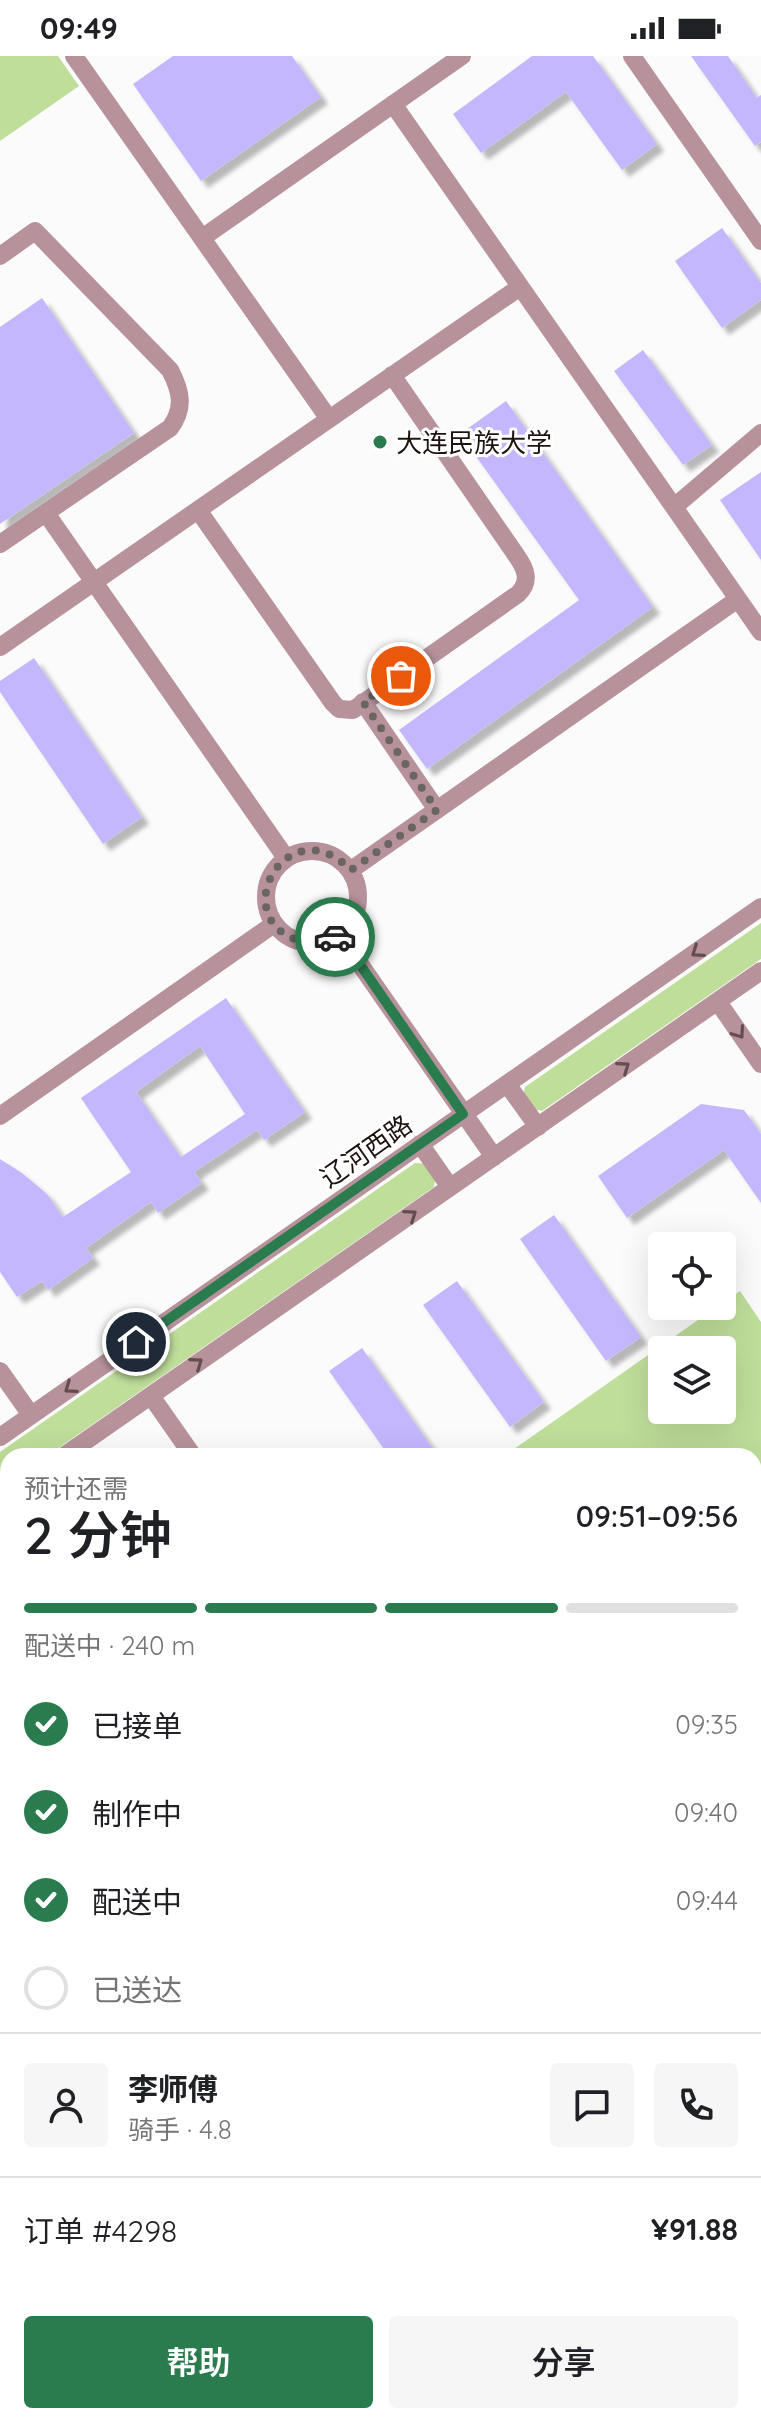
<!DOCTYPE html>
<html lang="zh">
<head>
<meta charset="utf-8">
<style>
	:root { --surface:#fff; --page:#f6f6f6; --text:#202124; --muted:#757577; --line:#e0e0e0; --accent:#2a7c4e }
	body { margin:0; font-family:Quicksand,"Noto Sans SC",sans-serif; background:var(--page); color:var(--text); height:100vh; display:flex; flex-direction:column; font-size:30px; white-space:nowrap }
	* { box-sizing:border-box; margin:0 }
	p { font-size:26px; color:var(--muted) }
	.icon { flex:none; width:44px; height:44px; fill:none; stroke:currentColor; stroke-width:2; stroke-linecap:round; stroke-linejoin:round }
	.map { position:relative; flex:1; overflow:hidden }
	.drawer { position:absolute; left:0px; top:1392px; width:762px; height:976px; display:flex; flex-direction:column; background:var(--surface); border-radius:24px 24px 0 0; box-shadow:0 8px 32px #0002 }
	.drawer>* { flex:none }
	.controls { position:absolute; left:648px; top:1176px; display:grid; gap:16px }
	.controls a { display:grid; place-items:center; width:88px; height:88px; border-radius:8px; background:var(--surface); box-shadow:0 8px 32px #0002; font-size:40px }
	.pin { position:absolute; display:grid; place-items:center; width:68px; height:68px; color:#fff; margin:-34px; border:4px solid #fff; border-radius:50%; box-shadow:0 2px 8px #0007 }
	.courier { position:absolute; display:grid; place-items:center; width:80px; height:80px; margin:-40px; border:6px solid #2a7c4e; border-radius:50%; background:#fff; color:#222; box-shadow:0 2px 10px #0007 }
	.head em { font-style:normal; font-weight:600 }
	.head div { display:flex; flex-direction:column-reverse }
	.head { display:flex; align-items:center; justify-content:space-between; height:136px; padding:0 24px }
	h1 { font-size:52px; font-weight:600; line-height:60px }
	.bar { display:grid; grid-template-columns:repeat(4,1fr); gap:12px 8px; align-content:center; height:96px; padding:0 24px }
	.bar i { height:10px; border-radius:6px; background:var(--line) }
	.bar .on { background:var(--accent) }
	.bar p { grid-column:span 4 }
	.line { display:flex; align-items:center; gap:20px; padding:0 24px; border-top:2px solid var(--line) }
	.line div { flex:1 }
	.round { display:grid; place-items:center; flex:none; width:84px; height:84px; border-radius:8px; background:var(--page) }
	ol { padding:0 24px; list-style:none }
	li { display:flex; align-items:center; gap:24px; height:88px }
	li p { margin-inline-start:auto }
	li .icon { padding:8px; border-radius:50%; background:var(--accent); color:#fff; stroke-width:4 }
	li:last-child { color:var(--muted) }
	li i { width:44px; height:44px; border:4px solid var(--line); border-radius:50% }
	.cta { display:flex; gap:16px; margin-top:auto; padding:16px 24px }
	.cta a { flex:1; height:92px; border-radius:8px; background:var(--accent); color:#fff; font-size:32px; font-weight:600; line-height:92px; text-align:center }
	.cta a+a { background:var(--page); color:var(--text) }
	.status { display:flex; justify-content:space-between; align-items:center; height:56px; padding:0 40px; background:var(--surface); direction:ltr }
	.status svg { height:22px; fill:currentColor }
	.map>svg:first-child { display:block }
	.green { fill:#bfde9a; fill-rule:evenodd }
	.building { fill:#c5b7fe; fill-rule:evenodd; filter:url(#shadow) }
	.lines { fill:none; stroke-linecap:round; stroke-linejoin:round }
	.minor { stroke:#b7929b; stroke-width:18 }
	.major { stroke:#783c4d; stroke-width:20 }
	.oneway { stroke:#624d4f }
	.done { stroke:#6b6562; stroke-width:8; stroke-dasharray:0 14.4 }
	.route { stroke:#2a7c4e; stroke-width:10 }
	.poi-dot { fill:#2a7c4e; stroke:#fff; stroke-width:3 }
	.labels { text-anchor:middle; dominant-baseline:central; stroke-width:6; stroke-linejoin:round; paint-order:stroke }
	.poi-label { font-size:26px; fill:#1d1410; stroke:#fff; text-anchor:start }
	.street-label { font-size:26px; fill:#1d1410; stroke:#fff }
</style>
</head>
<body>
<div class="status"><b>09:49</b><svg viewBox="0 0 49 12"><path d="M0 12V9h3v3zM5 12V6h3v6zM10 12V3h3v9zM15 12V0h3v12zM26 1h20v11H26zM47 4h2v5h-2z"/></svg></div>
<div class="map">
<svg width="761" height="2368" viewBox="0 0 761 2368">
	<defs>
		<filter id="shadow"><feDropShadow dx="7" dy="7" stdDeviation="2" flood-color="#0004"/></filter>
	</defs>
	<rect width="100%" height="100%" fill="#fbfbfb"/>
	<path class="green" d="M0,0h58l21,30 -79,55z
		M761,867v36l-219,152 -12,-3 -8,-9 3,-12z
		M415,1107l14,1 7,9 -2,14 -387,269h-39v27l-8,6v-37z
		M740,1235l21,31v264l-7,5v-135h-250l214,-150h4v-3zM722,1294v60h-60v-60z"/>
	<path class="building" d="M173,0h119l29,41 -120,84 -68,-97z
		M532,0h61l64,88 -35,26 -56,-78 -85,61 -28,-39z
		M691,0h37l29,42 4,-3v47l-6,4z
		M722,172l39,55v17l-39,28 -47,-67z
		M42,242l92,135 -134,91v-197z
		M643,294l69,95 -29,20 -69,-94z
		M506,345l147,206 -226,162 -28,-39 180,-130 -119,-166z
		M761,416v88l-41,-60z
		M34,602l108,159 -39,27 -103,-152v-11z
		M226,942l79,114 -41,28 -7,-10 -63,42 8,11 -44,30 -7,-11 -65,46 7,10 -45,32 -6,-9 -25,16 -17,-25v-113l22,14 25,21 16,23 68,-45 -50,-74zM200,990l45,68 -64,43 -45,-65z
		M701,1048l43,6 17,24v69l-37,-53 -97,68 -29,-42z
		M554,1159l87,122 -35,24 -86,-122z
		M457,1225l87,121 -34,25 -87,-122z
		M362,1292l76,108h-49l-60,-85z
		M761,1557v57l-7,4v-57z
		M0,1586l8,11v89l-8,6z
		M754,2261l7,10v85l-7,-9z
		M8,2284v76h66l5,8h-79v-78z
		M397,2360h62l6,8h-63z
		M622,2360h57l6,8h-57z"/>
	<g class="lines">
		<path class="minor" d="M74,0l255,363
			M632,0l129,185
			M393,48l368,528
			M202,182l260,-182
			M0,200l35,-25 135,139c11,21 15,38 0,58l-170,116
			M674,451l87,-74
			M198,454l135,193 6,6 14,1 165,-116c13,-13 8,-25 -2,-39l-124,-180
			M46,457l240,345
			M0,591l520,-360
			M363,646l74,108
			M266 841a46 46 0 1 1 92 0a46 46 0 1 1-92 0Z
			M351,814l387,-271
			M339,878l155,223
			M718,946l43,62
			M507,1028l31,43
			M0,1060l274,-192
			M420,1088l30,43
			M0,1315l31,44
			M151,1340l42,60
			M0,1381l761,-530
			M64,1400l697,-485
			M0,1445l8,-6
			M754,1880l7,-5
			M754,2208l7,10
			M0,2215l8,-6"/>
		<path class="major" d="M0,1960l8,11
			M0,2014l8,12
			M241,2360l5,8
			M279,2360l5,8"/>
	</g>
	<defs><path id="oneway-chevron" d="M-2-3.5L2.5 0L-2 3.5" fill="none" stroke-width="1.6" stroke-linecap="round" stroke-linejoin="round" transform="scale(2)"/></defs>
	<g class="oneway">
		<use href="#oneway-chevron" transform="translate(697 896) rotate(145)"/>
		<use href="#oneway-chevron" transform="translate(739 977) rotate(55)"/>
		<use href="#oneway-chevron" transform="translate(624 1011) rotate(-35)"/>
		<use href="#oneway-chevron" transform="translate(411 1159) rotate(-35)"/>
		<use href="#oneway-chevron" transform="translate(197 1307) rotate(-35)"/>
		<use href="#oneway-chevron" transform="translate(70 1332) rotate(145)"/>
	</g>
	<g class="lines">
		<path class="done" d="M335,881c-15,7 -28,8 -43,1 -63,-28 -2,-130 59,-68l86,-60 -74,-108 38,-26"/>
		<path class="route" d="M136,1286l327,-228 -124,-180 -4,3"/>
	</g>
	<circle class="poi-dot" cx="380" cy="386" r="8"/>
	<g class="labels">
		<g class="poi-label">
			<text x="396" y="386">大连民族大学</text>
		</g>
		<g class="street-label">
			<text transform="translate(366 1095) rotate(-35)">辽河西路</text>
		</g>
	</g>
</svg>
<div class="controls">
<a><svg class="icon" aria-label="locate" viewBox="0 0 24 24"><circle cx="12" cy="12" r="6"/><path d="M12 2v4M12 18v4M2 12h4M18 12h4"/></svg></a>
<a><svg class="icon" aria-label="layers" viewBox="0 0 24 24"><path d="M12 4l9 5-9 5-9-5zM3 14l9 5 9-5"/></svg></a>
</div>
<div class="pin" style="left:401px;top:620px;background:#ea580c"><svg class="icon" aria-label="bag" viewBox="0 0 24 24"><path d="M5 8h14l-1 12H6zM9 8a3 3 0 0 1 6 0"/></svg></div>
<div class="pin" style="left:136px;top:1286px;background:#1f2937"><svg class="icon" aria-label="home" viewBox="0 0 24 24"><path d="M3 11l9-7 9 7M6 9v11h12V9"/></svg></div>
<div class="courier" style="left:335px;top:881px"><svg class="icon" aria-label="car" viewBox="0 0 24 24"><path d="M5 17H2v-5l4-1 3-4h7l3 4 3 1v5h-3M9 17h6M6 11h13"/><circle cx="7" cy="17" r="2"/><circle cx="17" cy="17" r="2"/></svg></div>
<section class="drawer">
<div class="head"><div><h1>2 分钟</h1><p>预计还需</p></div><em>09:51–09:56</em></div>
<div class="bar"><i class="on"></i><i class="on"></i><i class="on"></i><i></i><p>配送中 · 240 m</p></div>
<ol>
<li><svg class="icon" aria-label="check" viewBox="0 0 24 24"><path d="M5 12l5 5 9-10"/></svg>已接单<p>09:35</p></li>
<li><svg class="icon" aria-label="check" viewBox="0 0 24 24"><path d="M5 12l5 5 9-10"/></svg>制作中<p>09:40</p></li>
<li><svg class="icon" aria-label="check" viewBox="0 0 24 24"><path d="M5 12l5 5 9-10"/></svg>配送中<p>09:44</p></li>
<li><i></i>已送达</li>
</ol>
<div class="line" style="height:144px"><a class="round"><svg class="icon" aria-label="person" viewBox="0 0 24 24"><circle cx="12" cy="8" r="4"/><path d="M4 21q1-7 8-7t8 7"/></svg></a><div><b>李师傅</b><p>骑手 · 4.8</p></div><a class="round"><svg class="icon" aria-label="chat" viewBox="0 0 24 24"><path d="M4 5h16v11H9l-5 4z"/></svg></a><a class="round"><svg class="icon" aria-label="phone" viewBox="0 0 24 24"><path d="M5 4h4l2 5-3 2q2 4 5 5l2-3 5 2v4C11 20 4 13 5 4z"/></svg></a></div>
<div class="line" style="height:104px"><div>订单 #4298</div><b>¥91.88</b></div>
<div class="cta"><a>帮助</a><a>分享</a></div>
</section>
</div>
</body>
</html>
